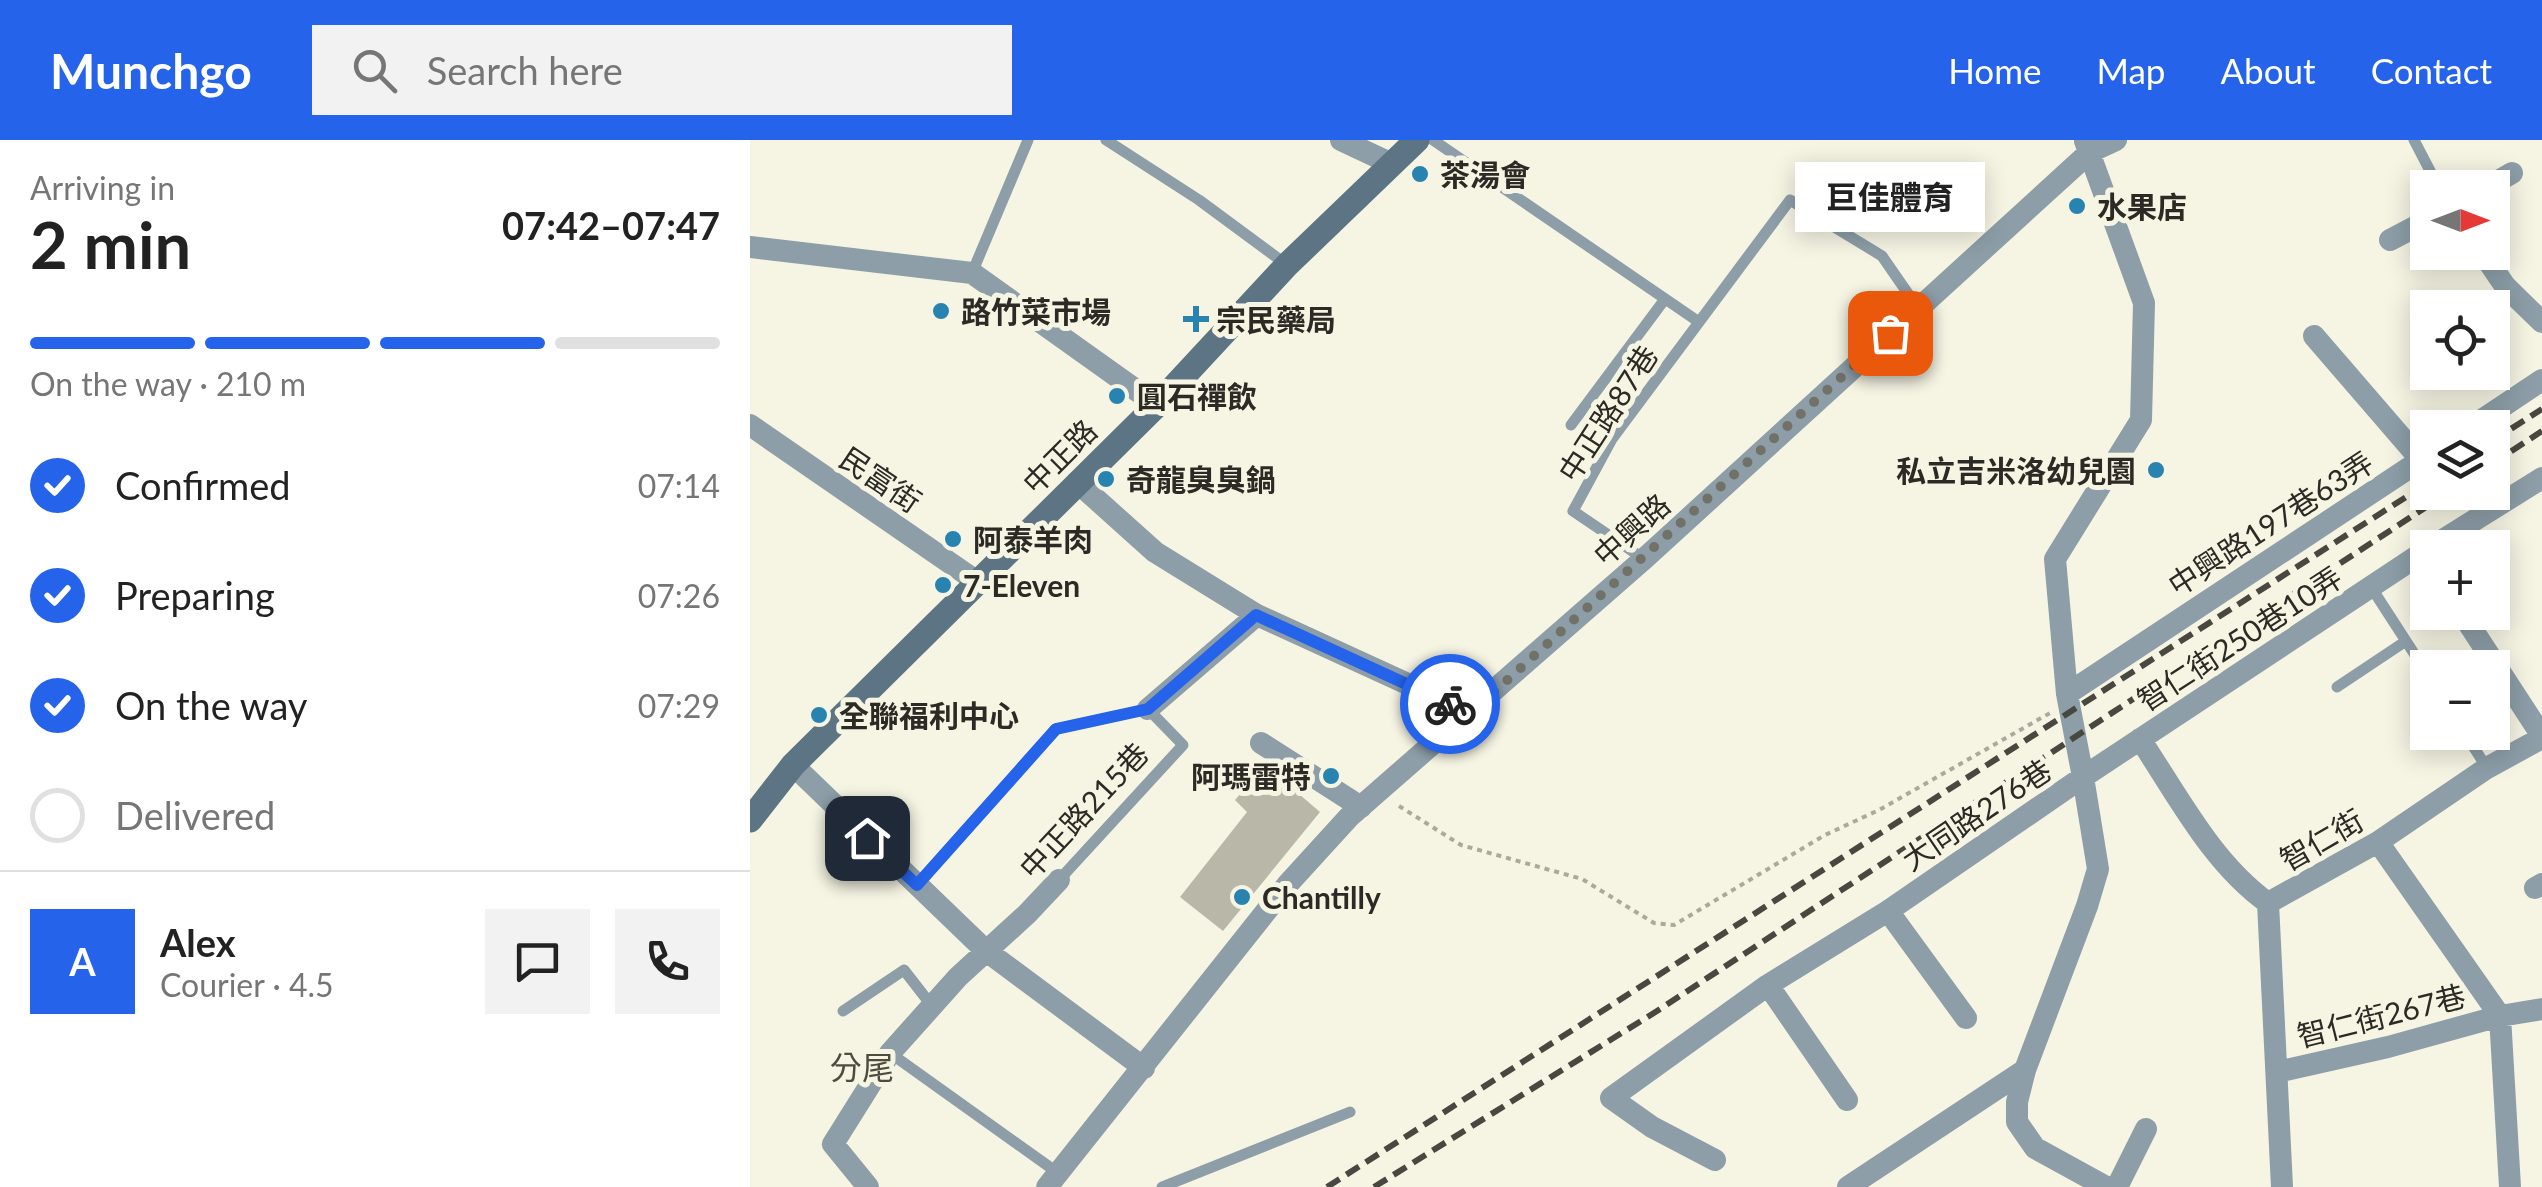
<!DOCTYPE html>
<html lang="en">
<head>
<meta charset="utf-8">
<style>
	:root { --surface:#fff; --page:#f2f2f2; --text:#222; --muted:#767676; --line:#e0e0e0; --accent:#2563eb }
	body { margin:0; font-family:Lato,"Noto Sans TC",sans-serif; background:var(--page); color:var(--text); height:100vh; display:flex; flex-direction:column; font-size:38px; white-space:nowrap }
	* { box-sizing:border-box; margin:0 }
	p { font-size:32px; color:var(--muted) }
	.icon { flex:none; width:55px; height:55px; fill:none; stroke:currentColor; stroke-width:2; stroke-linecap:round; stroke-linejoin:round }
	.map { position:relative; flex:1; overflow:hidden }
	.drawer { display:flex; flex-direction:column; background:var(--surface); width:750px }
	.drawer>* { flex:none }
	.needle { width:65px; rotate:90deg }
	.fabs { position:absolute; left:1660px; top:30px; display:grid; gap:20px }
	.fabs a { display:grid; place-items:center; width:100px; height:100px; border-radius:0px; background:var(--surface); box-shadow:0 5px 25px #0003; font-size:50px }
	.pin { position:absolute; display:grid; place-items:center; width:85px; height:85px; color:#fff; margin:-42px; border-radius:20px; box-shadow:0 5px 15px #0006 }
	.courier { position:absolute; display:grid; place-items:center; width:100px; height:100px; margin:-50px; border:8px solid #2563eb; border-radius:50%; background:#fff; color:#222; box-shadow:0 2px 12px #0007 }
	.bubble { position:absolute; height:70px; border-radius:0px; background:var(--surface); box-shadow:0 5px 25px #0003; font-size:32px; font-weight:700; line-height:70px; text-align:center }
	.summary em { font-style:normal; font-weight:700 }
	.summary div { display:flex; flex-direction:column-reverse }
	.summary { display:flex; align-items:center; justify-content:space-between; height:170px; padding:0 30px }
	h1 { font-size:65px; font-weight:700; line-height:75px }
	.bar { display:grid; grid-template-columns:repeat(4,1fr); gap:15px 10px; align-content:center; height:120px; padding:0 30px }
	.bar i { height:12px; border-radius:8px; background:var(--line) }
	.bar .current { background:var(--accent) }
	.bar p { grid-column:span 4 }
	.line { display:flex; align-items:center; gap:25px; padding:0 30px; border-top:2px solid var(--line) }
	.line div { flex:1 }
	.round { display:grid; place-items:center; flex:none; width:105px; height:105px; border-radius:0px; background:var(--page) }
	ol { padding:0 30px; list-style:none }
	li { display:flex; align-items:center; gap:30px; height:110px }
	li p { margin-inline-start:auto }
	li .icon { padding:10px; border-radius:50%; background:var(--accent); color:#fff; stroke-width:4 }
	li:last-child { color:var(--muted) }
	li i { width:55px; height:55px; border:5px solid var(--line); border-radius:50% }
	header { display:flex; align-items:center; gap:60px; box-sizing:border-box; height:140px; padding:0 50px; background:var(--accent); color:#fff }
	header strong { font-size:48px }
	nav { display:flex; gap:55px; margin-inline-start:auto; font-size:35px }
	.search { width:700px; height:90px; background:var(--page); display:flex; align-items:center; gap:25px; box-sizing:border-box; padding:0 35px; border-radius:0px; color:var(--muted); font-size:38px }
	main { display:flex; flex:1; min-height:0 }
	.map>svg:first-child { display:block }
	.building { fill:#b9b8a8 }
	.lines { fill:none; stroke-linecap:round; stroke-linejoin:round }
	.path { stroke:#aaa99c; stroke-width:4; stroke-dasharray:5 5; stroke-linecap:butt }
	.lane { stroke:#8d9ea8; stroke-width:11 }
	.street { stroke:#8d9ea8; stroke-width:22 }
	.secondary { stroke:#5c7483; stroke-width:25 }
	.rail { stroke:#494840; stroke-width:6; stroke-dasharray:15 8; stroke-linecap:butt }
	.done { stroke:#727167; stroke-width:10; stroke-dasharray:0 18 }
	.route { stroke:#2563eb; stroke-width:12 }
	.poi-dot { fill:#2983b1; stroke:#f6f5e4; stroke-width:4 }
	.labels { text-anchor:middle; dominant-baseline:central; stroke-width:10; stroke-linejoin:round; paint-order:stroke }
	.poi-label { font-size:30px; font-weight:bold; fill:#2b2a24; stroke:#f6f5e4; text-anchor:start }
	.street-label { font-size:30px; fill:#2b2a24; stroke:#f6f5e4 }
	.neighbourhood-label { font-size:32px; fill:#4d4c3e; stroke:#f6f5e4 }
</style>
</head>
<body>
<header>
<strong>Munchgo</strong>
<div class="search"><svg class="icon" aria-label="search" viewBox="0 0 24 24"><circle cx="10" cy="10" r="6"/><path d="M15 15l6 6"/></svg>Search here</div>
<nav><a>Home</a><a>Map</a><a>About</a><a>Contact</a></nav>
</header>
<main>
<section class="drawer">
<div class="summary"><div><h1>2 min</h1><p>Arriving in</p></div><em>07:42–07:47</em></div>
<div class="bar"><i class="current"></i><i class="current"></i><i class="current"></i><i></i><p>On the way · 210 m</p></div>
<ol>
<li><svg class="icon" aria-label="check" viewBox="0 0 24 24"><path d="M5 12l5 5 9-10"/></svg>Confirmed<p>07:14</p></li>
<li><svg class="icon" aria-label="check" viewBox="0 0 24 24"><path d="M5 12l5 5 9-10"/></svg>Preparing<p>07:26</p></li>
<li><svg class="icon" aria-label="check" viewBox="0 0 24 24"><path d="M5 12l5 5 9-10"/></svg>On the way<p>07:29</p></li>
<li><i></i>Delivered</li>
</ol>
<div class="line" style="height:180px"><b class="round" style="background:var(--accent);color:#fff">A</b><div><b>Alex</b><p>Courier · 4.5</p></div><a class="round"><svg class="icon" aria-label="chat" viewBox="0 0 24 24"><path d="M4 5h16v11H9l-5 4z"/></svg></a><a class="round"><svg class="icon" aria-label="phone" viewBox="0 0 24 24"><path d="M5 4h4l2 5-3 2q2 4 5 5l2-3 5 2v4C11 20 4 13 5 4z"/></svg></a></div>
</section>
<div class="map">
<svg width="1792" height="1047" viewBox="0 0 1792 1047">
	<rect width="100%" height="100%" fill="#f6f5e4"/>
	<path class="building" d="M515,625l55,47 -97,119 -43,-34 67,-85 -12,-12z"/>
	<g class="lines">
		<path class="path" d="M649,666l62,39 121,34 72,44 20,2 151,-90 54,-25 171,-97"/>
		<path class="lane" d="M356,0l93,60 88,65
			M683,0l266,182
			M1664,0l25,48
			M222,133l56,-133
			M821,285l94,-126
			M894,419l-71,-48 39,-72 178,-239 92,56 36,52
			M1621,447l57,88
			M1587,547l69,-46
			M1714,592l23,36
			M167,745l139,-156 92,-20 35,36 -124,135
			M93,871l61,-41 28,36
			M140,913l168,120
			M412,1047l188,-75"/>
		<path class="street" d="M591,0l51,24
			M1335,1l59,162 -3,117 -86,139 12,135 16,83 345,-228
			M1736,48l26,-15
			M1640,100l38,-20
			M0,107l222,26 185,132
			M1732,112l23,34 37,36
			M0,285l229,158
			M1720,288l72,-48
			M327,342l78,70 102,63 214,98
			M1680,408l112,-70
			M1711,472l81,124
			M1317,554l354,-234 -107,-124
			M398,569l109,-94
			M1390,599c38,57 72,124 128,164
			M511,603l100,64
			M43,625l192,185 159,118
			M1785,748l7,-4
			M1138,771l78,107
			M1018,845l79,115
			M1527,932l111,-25 112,-31 -122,-174
			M965,1020l-63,-33 -41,-29 157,-113 120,-74 195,-134 15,92 -11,37 -62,164 -8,32v20l18,26 71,39
			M118,1047l-35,-43 57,-91 68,-76 69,-63 32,-34
			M297,1047l240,-302 62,-68 295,-258 446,-407 26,-12
			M1098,1047l177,-117
			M1367,1047l29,-58
			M1532,1047l-14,-284 110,-61 109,-74 55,-30
			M1760,1047l-10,-171 42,-7"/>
		<path class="secondary" d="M0,680l43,-55 364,-360 130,-140 130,-125"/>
		<path class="rail" d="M1742,301l50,-32
			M1742,324l50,-33
			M577,1047l1101,-704
			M624,1047l283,-176 792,-519"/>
	</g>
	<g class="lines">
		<path class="done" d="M700,564l21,9 419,-380"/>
		<path class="route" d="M117,698l50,47 139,-156 92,-20 108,-94 194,89"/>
	</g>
	<g class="poi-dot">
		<circle cx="670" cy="34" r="10"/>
		<circle cx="1327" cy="66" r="10"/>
		<circle cx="191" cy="171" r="10"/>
		<path d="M441 164h10v10h10v10h-10v10h-10v-10h-10v-10h10z"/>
		<circle cx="367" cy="256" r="10"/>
		<circle cx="1406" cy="330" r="10"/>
		<circle cx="356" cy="339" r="10"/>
		<circle cx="203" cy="399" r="10"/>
		<circle cx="193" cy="445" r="10"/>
		<circle cx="69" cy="575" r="10"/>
		<circle cx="581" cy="636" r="10"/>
		<circle cx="492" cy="757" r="10"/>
	</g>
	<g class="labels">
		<g class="poi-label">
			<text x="690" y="34">茶湯會</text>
			<text x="1347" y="66">水果店</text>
			<text x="211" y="171">路竹菜市場</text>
			<text x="466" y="179">宗民藥局</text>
			<text x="387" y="256">圓石禪飲</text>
			<text x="1386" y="330" text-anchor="end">私立吉米洛幼兒園</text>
			<text x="376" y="339">奇龍臭臭鍋</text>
			<text x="223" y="399">阿泰羊肉</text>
			<text x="213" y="445">7-Eleven</text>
			<text x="89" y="575">全聯福利中心</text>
			<text x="561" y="636" text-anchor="end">阿瑪雷特</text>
			<text x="512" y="757">Chantilly</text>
		</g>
		<g class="street-label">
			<text transform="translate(857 273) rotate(-57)">中正路87巷</text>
			<text transform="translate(309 316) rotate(-45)">中正路</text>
			<text transform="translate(131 339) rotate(34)">民富街</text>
			<text transform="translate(1520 383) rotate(-33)">中興路197巷63弄</text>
			<text transform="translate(881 389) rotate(-42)">中興路</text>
			<text transform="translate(1489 498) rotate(-33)">智仁街250巷10弄</text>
			<text transform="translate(333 670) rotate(-47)">中正路215巷</text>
			<text transform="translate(1226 674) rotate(-34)">大同路276巷</text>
			<text transform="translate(1571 699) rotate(-30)">智仁街</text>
			<text transform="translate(1631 875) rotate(-14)">智仁街267巷</text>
		</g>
		<g class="neighbourhood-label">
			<text x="112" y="926">分尾</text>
		</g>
	</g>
</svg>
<div class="fabs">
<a><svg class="needle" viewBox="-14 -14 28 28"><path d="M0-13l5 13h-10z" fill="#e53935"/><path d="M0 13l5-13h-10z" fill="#767676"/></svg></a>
<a><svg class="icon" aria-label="locate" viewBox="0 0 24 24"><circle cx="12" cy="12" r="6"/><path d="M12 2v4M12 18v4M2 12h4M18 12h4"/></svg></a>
<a><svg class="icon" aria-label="layers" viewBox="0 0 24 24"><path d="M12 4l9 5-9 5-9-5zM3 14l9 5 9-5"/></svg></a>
<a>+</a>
<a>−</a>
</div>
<div class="pin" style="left:1140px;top:193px;background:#ea580c"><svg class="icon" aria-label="bag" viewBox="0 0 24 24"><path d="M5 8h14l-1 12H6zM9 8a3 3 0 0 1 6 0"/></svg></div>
<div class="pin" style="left:117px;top:698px;background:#1f2937"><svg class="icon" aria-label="home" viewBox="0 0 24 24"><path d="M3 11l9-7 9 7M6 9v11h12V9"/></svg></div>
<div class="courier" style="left:700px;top:564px"><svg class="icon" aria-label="bike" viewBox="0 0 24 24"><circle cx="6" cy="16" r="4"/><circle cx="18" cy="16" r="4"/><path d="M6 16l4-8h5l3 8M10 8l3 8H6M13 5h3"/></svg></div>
<div class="bubble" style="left:1045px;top:22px;width:190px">巨佳體育</div>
</div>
</main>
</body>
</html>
